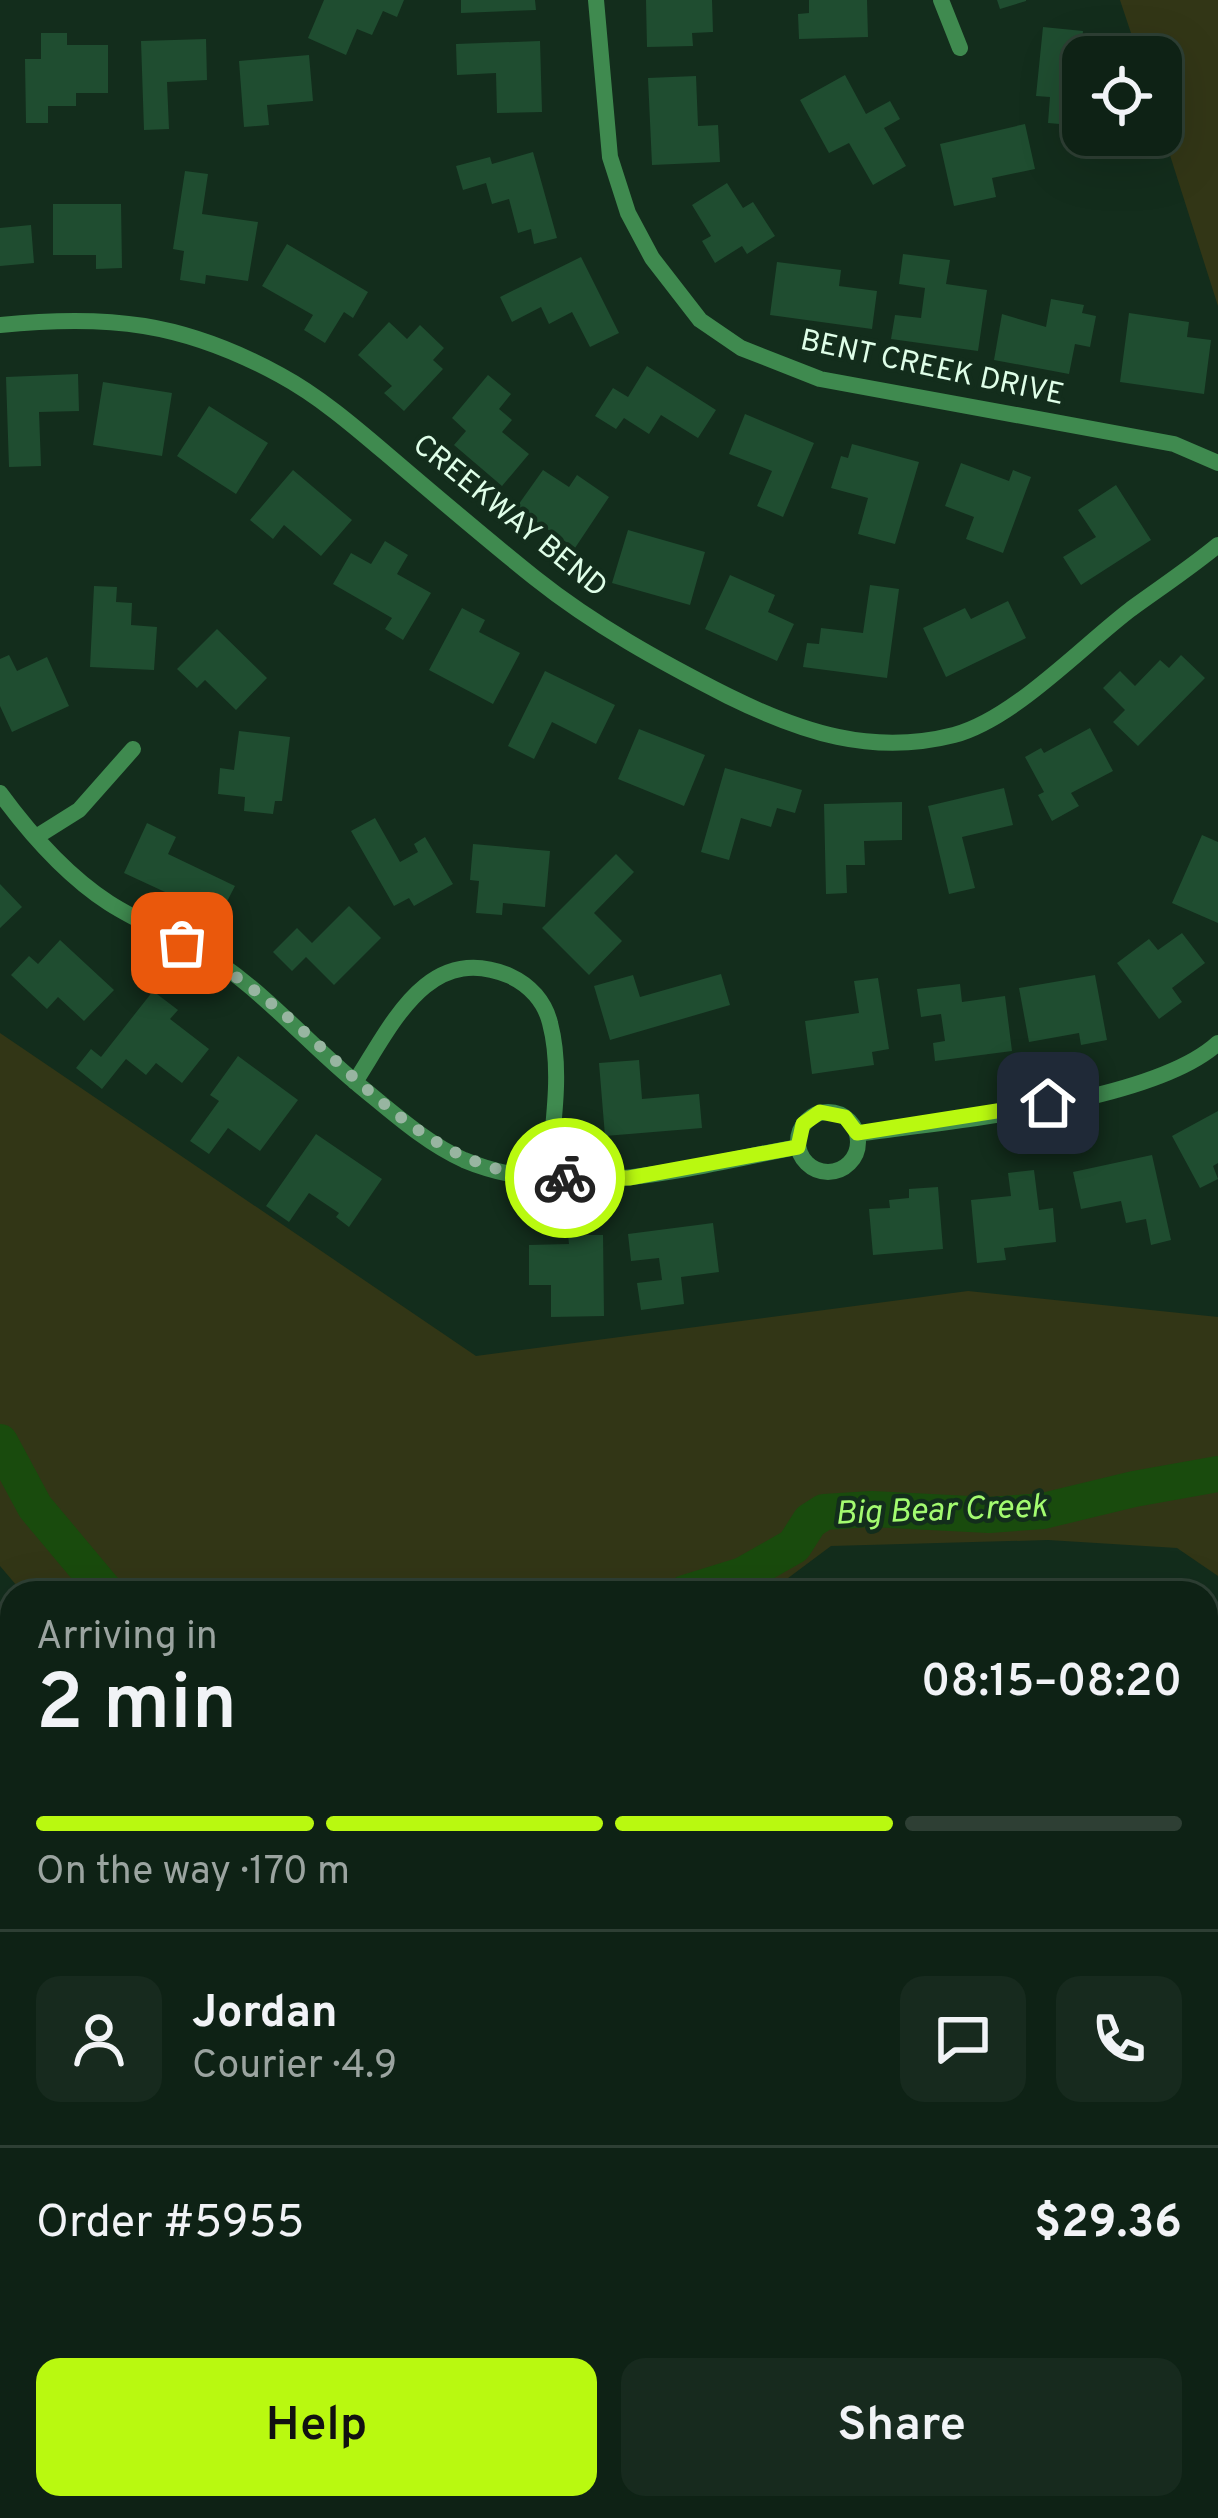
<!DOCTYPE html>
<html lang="en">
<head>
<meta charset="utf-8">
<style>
	:root { --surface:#0e2215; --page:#172a1e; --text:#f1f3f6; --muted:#9ba4a0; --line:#2e3f34; --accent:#b9f910 }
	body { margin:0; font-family:Overpass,sans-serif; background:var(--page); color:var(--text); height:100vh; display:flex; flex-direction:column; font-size:45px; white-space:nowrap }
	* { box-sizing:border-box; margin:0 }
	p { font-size:39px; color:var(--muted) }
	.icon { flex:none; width:66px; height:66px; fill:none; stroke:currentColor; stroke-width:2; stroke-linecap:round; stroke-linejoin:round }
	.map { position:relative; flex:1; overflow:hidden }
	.sheet { position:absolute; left:0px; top:1581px; width:1218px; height:939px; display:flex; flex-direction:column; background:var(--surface); border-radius:36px 36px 0 0; box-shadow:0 12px 48px #0002,0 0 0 3px var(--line) }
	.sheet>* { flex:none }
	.controls { position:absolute; left:1062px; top:36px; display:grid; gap:24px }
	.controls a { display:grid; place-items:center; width:120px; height:120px; border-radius:24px; background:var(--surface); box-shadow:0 12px 48px #0002,0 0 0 3px var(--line); font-size:60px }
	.pin { position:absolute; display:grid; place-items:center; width:102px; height:102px; color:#fff; margin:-51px; border-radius:24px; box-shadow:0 6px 18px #0006 }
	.courier { position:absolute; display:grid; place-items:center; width:120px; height:120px; margin:-60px; border:9px solid #b9f910; border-radius:50%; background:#fff; color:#222; box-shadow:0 3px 15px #0007 }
	.overview em { font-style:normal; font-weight:600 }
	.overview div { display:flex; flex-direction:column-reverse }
	.overview { display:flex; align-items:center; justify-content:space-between; height:204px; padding:0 36px }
	h1 { font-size:78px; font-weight:600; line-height:90px }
	.bar { display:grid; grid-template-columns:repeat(4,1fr); gap:18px 12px; align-content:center; height:144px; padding:0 36px }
	.bar i { height:15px; border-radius:9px; background:var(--line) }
	.bar .active { background:var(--accent) }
	.bar p { grid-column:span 4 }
	.line { display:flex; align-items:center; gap:30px; padding:0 36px; border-top:3px solid var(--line) }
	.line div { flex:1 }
	.round { display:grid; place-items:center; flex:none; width:126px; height:126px; border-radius:24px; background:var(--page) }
	.button { display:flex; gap:24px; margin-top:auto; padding:24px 36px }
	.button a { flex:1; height:138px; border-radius:24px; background:var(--accent); color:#111; font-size:48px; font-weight:600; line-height:138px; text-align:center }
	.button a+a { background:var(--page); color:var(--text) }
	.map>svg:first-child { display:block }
	.green { fill:#323616 }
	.water { fill:#194b0d }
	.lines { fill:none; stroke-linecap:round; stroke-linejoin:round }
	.river { stroke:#194b0d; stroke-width:36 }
	.building { fill:#1f4d30 }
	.minor { stroke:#3f8a4f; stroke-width:16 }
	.done { stroke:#98b5a1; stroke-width:12; stroke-dasharray:0 21.6 }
	.route { stroke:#b9f910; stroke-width:15 }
	.labels { text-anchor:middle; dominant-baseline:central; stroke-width:9; stroke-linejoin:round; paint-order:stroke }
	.street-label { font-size:30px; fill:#dffee8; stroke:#132d1c }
	.water-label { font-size:33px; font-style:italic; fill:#a3fb70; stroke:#132d1c }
</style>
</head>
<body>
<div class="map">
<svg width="1218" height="2518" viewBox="0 0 1218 2518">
	<rect width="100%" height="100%" fill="#132d1c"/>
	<path class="green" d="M1120,0h98v306l-57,-179v-70h-22z
		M0,1033l476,323 492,-65 250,26v259l-41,-28 -129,-8 -217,6 -63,47h-745l-23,-27z"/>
	<path class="water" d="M196,2508h82l-2,10h-83z"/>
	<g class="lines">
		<path class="river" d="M0,1442l35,65 72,86
			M685,1593l58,-18 51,-29 16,-25 14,-9 48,-3 117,6 54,-4 91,-22 84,-15"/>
	</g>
	<path class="building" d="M324,0h80l-7,17 -14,-6 -11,24 -15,-6 -11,26 -38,-17z
		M461,0h74l1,10 -75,3z
		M646,0h66l1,32 -21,1 1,13 -46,1z
		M809,0h58l1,37 -69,2 -1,-25 11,-1z
		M997,0h29v1l-26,8z
		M1043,27l40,4 -3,36h3v59l-35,-3 2,-26 -14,-1z
		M41,33h26v12h41v48h-32v13h-28v17h-22l-1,-64h16z
		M206,39l1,41 -40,2 2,47 -25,1 -3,-89z
		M540,41l2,71 -45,1 -1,-40 -39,2 -1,-31z
		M309,55l4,46 -46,4 2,20 -25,2 -5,-66z
		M845,75l21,39 24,-13 10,18 -16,9 22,38 -33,19 -24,-42 -20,10 -29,-53z
		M696,76l2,50 20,-1 2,37 -68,3 -4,-87z
		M1025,124l10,45 -43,9 4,19 -42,9 -14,-62z
		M533,152l24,86 -23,6 -3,-15 -13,4 -9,-34 -17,5 -6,-21 -23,7 -7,-24 34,-9 2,7z
		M185,171l23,3 -6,40 56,8 -10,59 -42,-6 -1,9 -25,-4 4,-29 -11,-2z
		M727,183l16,25 10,-6 22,34 -28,18 -5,-8 -27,17 -13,-22 9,-5 -19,-31z
		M53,204h68l1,64 -26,1v-14h-43z
		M31,225l3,38 -34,3v-38z
		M287,244l81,48 -15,26 -9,-6 -19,31 -21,-13 9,-15 -51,-29z
		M903,254l47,6 -4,24 41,6 -9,61 -87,-12 4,-24 26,3 4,-30 -26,-4z
		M581,257l38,76 -29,14 -18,-35 -23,12 -8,-17 -29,15 -12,-25z
		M777,262l64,8 -2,16 38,5 -5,38 -102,-14z
		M1051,299l33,6 -2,8 14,3 -6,31 -15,-3 -6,30 -75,-14 8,-46 44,13z
		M1129,313l60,9 -2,15 24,3 -7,54 -84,-12z
		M389,322l18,17 13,-14 24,23 -11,12 10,9 -39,42 -20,-18 8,-7 -34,-31z
		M647,366l69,44 -18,28 -37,-23 -12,19 -25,-16 -8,11 -21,-13 18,-28 15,9z
		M78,374l1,37 -40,1 2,54 -32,1 -3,-90z
		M488,375l23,19 -12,15 13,11 -10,12 27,22 -27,32 -48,-41 12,-14 -14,-13z
		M103,382l69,11 -10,63 -69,-11z
		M209,406l59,37 -32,51 -59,-38z
		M745,414l69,29 -31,74 -26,-11 15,-35 -43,-17z
		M852,444l67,18 -24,82 -37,-10 10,-36 -37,-10 10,-32 7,2z
		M961,463l48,18 4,-11 18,7 -28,76 -37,-14 8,-22 -29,-11z
		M293,470l59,50 -31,36 -37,-31 -11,14 -23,-19z
		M543,470l26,17 8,-12 32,22 -34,51 -59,-40z
		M1116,485l35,55 -70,45 -18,-28 33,-20 -18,-27z
		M628,530l77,22 -15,53 -78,-22z
		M385,541l23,14 -11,19 34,19 -28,47 -18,-11 7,-11 -59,-34 18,-31 20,11z
		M730,575l45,20 -7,17 26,12 -17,37 -72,-32z
		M870,585l29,4 -12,89 -84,-11 4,-24 12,1 2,-16 42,5z
		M94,586l23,1 -1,15 16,1 -1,22 26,2 -3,43 -64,-3z
		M1008,601l18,37 -80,39 -23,-49 42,-20 6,11z
		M462,608l23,12 -6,12 41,21 -27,51 -64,-34z
		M217,629l50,49 -31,32 -31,-30 -8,8 -20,-19z
		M9,655l8,16 30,-14 22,49 -57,26 -12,-26v-47z
		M1181,655l24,23 -67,68 -25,-24 12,-12 -22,-22 17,-17 15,15 25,-26 9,8z
		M545,671l70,34 -19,39 -44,-22 -18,37 -26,-13z
		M1090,728l23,43 -42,22 8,13 -27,15 -14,-26 6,-3 -19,-35 16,-9 3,5z
		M639,729l66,26 -21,51 -66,-27z
		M239,731l51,6 -8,64h-7l-2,13 -29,-3 1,-14 -27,-3 2,-26 14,2z
		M725,768l77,22 -7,23 -18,-5 -6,19 -30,-9 -12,42 -28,-8z
		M1004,788l9,37 -51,12 13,51 -26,6 -21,-88z
		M902,802v38l-38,1 1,24h-19l1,28 -21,1 -2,-90z
		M375,818l25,44 18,-10 -4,-8 11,-7 28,47 -39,22 -5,-8 -15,8 -43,-75z
		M147,823l29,14 -8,17 67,32 -16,31 -95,-44z
		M1202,835l16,7v81l-46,-20z
		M473,844l77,7 -5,56 -42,-4 -1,12 -26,-2 3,-32 -9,-1z
		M616,854l18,18 -40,41 28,28 -33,34 -47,-47z
		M0,884l22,23 -22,21z
		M349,906l32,32 -47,47 -28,-28 -14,14 -19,-19 24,-24 15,15z
		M1182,933l23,30 -33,25 10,14 -23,17 -42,-56 32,-24 9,11z
		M60,940l54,50 -30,31 -26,-24 -11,12 -36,-34 18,-19 9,8z
		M721,974l9,31 -120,35 -16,-54 39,-11 7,22z
		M1095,975l12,65 -26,5 -2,-12 -50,9 -10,-54z
		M878,978l11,71 -17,3 2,13 -62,9 -7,-53 54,-8 -5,-32z
		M960,984l2,18 43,-6 7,55 -77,10 -2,-18 12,-2 -4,-27 -20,3 -4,-28z
		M153,991l25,19 -8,9 39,30 -27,34 -26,-20 -10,12 -20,-16 -24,30 -26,-21 15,-19 10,8z
		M238,1056l60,44 -38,51 -32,-23 -19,26 -19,-13 29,-40 -9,-6z
		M639,1060l3,39 57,-5 3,34 -97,8 -6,-73z
		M1218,1111v52l-5,3 5,13 -18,9 -28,-52z
		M316,1134l66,45 -33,48 -13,-10 3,-4 -30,-20 -20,29 -23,-16z
		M1152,1155l19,85 -20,5 -5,-26 -20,4 -5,-22 -40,8 -8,-37z
		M1034,1170l5,40 14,-2 3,34 -52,6 2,12 -29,3 -6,-63 40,-4 -3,-23z
		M938,1187l5,62 -70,6 -4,-46 21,-1 -1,-8 20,-2v-9z
		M713,1223l6,49 -38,5 3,27 -43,6 -4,-27 25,-3 -3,-22 -28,3 -3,-27z
		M568,1235h35l1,81 -53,1v-32h-22v-40l40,-1z
		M1206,2135l12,5v32l-7,19 -5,-2z
		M736,2508h33l1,6 22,-4 1,8h-56z"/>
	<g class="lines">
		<path class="minor" d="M596,0l14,157 18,56 24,45 48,62 41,28 79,31 354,65 44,19
			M941,0l19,48
			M0,325c108,-11 183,-3 280,50 39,21 75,52 109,81 48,41 96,82 146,122 59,47 126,84 193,118 73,36 144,60 226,39 60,-16 127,-88 177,-126 29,-21 59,-41 87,-64
			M0,793c30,41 66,82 109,110 36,23 78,38 113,62 51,36 90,82 138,121 32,26 66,57 104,74 105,44 228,6 334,-13
			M36,837l43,-27 54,-61
			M355,1082c37,-57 73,-141 155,-106 20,9 35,26 40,47 13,49 2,106 -2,156
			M798 1142a30 30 0 1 1 60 0a30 30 0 1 1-60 0Z
			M857,1134c90,-13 296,-31 361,-91
			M0,1755l8,32 -8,45
			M0,2161l12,4
			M0,2452l12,-6
			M680,2508l2,10
			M1092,2508l1,10"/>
	</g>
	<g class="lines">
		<path class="done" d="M182,943c43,24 83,53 119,86 79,71 149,151 264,149"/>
		<path class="route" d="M565,1178h64l169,-31 5,-23 17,-12 25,5 12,16 191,-30"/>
	</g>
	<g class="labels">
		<g class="street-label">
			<text transform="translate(932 369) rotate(12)">BENT CREEK DRIVE</text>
			<text transform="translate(509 517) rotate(39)">CREEKWAY BEND</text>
		</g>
		<g class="water-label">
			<text transform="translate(941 1512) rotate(-2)">Big Bear Creek</text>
		</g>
	</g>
</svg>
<div class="controls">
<a><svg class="icon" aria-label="locate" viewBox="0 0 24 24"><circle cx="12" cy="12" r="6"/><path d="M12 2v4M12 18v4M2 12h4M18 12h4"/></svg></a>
</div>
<div class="pin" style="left:182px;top:943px;background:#ea580c"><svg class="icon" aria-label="bag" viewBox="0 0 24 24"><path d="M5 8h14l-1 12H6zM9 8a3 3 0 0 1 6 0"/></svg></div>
<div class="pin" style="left:1048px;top:1103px;background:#1f2937"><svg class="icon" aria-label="home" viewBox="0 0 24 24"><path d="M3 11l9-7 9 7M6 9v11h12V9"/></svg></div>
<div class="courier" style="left:565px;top:1178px"><svg class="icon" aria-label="bike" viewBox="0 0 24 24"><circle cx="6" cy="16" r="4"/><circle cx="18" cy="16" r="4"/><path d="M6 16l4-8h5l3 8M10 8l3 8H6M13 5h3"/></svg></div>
<section class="sheet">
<div class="overview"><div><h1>2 min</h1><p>Arriving in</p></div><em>08:15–08:20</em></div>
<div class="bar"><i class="active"></i><i class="active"></i><i class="active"></i><i></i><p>On the way · 170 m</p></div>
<div class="line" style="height:216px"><a class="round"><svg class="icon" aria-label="person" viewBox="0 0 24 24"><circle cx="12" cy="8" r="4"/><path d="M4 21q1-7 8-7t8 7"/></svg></a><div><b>Jordan</b><p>Courier · 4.9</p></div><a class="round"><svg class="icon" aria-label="chat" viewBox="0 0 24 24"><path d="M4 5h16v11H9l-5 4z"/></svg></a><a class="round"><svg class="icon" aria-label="phone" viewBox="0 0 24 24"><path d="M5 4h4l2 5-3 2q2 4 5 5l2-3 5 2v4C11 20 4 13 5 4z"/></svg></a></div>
<div class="line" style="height:156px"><div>Order #5955</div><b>$29.36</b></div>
<div class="button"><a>Help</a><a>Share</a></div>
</section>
</div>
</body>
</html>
